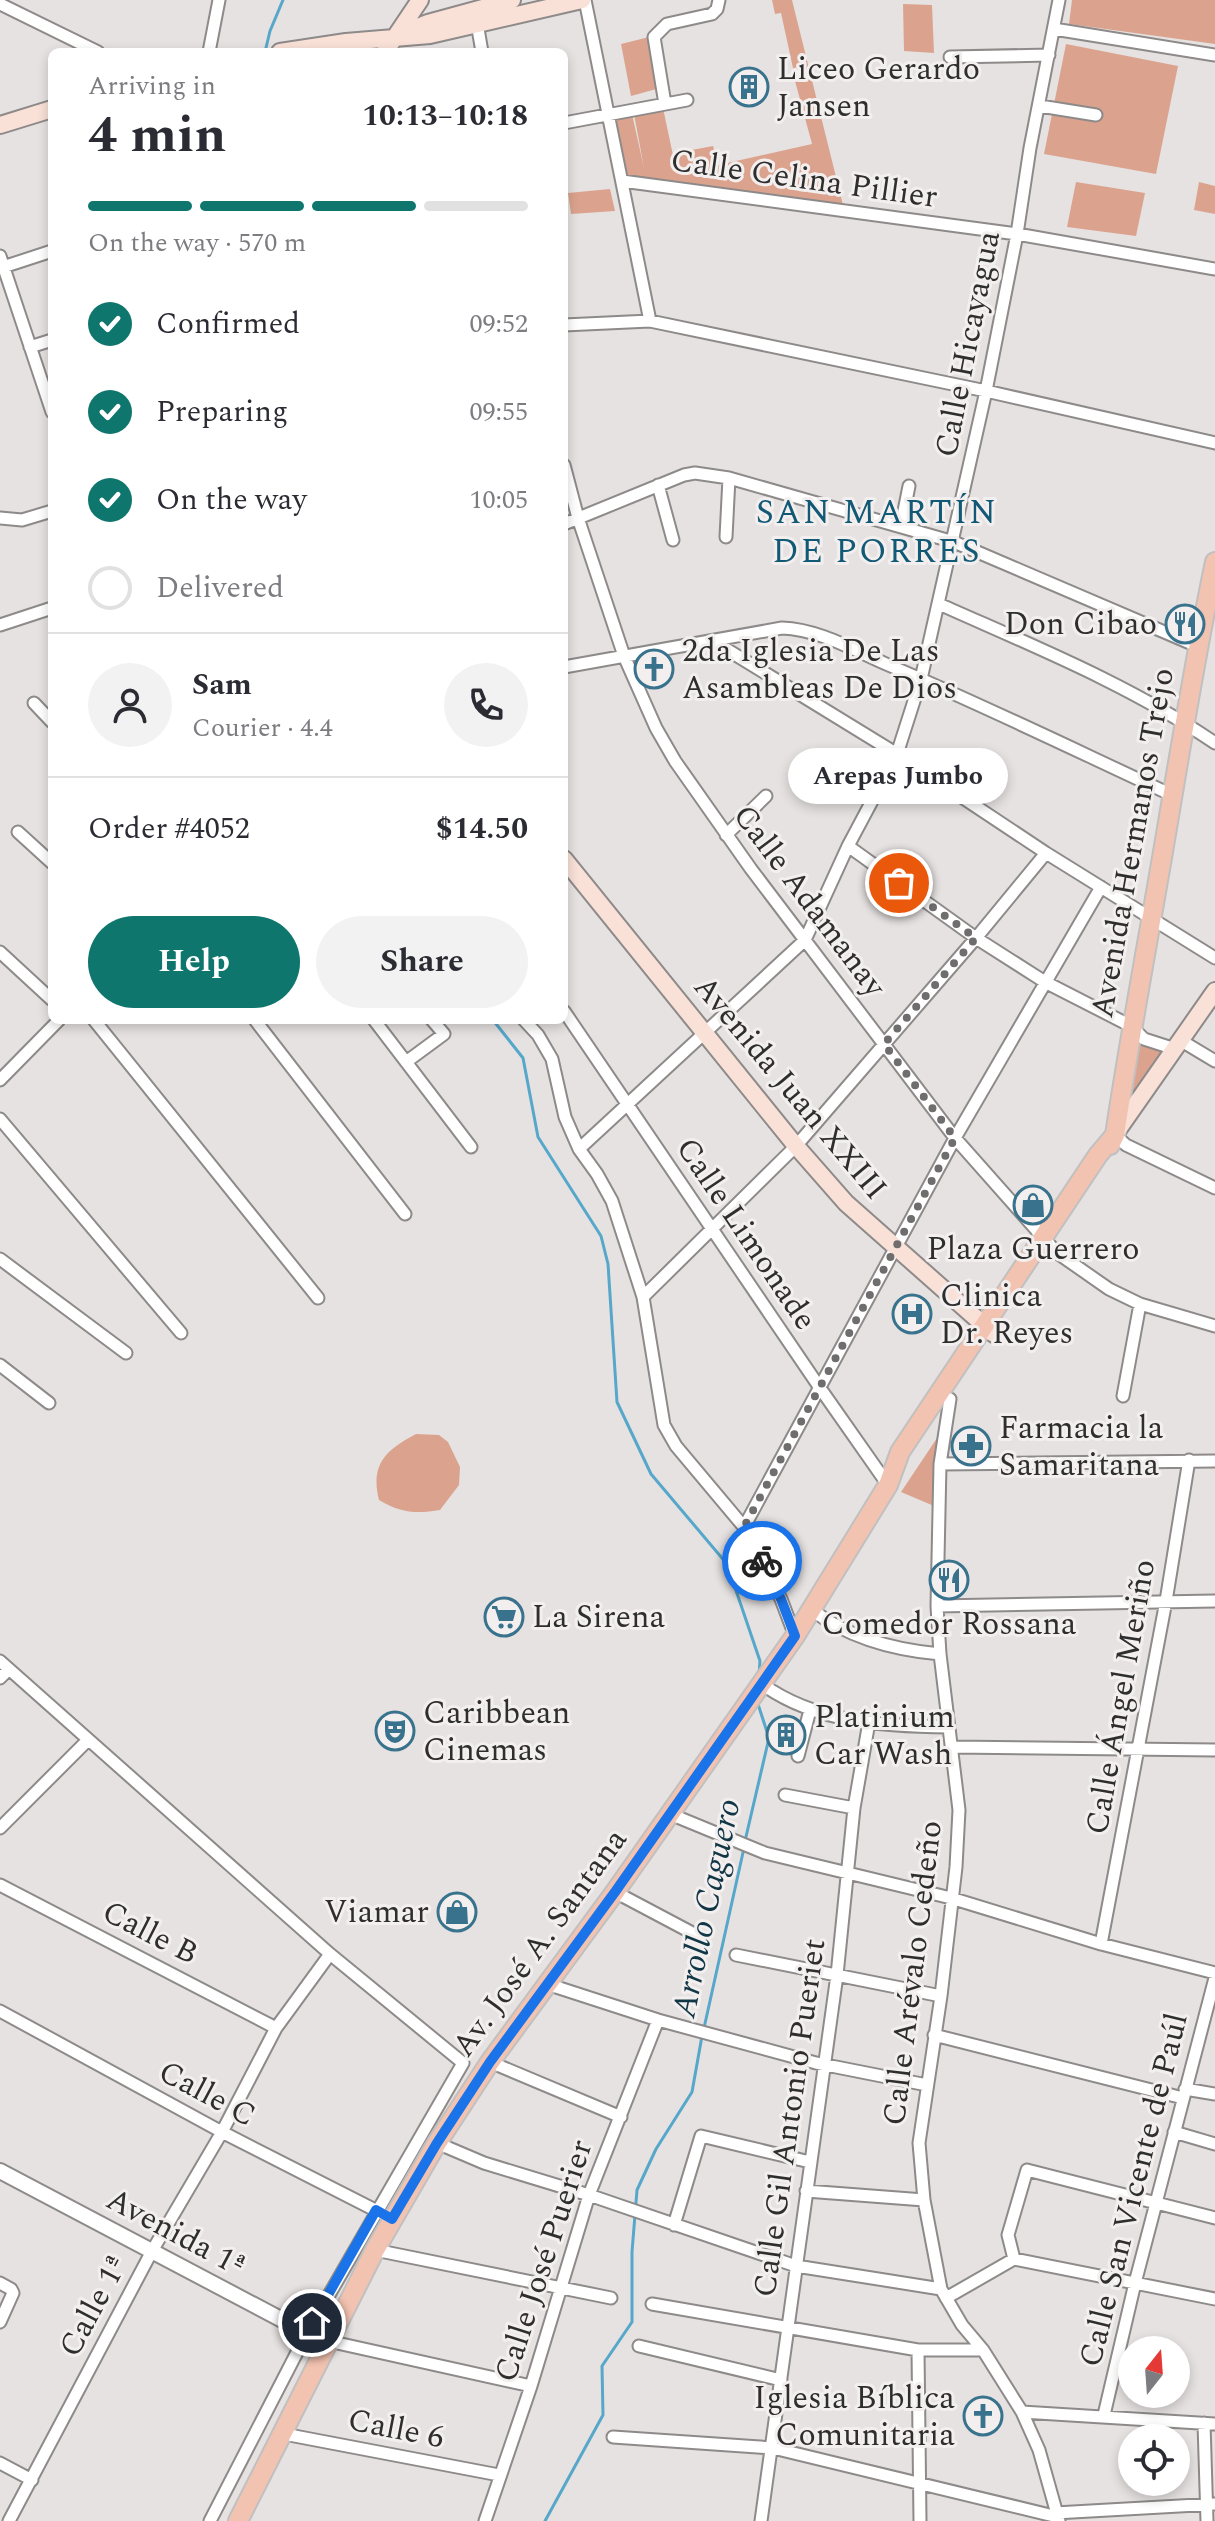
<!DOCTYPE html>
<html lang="en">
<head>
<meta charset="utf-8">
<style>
	:root { --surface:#fff; --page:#f2f2f3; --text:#2b2b33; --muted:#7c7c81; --line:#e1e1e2; --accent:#0f766e }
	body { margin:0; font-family:Spectral,serif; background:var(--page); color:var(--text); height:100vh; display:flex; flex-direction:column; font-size:30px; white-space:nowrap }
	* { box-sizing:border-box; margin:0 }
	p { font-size:26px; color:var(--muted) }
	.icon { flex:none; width:44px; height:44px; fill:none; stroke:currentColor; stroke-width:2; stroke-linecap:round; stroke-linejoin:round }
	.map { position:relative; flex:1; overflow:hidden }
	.panel { position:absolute; left:48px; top:48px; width:520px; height:976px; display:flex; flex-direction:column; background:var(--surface); border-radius:12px; box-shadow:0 4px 12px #0003 }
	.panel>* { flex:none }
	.needle { width:52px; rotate:17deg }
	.controls { position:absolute; left:1118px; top:2336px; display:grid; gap:16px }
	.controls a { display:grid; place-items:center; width:72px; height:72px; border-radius:50%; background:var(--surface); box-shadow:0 4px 12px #0003; font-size:40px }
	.pin { position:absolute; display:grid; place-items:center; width:68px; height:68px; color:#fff; margin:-34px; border:4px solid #fff; border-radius:50%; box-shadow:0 2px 8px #0007 }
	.courier { position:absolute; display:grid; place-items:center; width:80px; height:80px; margin:-40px; border:6px solid #1a73e8; border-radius:50%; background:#fff; color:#222; box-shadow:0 2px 10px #0007 }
	.bubble { position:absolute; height:56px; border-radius:28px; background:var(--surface); box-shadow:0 4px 12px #0003; font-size:26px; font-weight:700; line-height:56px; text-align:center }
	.head em { font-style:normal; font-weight:700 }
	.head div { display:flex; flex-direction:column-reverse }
	.head { display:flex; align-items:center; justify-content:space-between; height:136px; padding:0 40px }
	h1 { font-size:52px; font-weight:700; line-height:60px }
	.bar { display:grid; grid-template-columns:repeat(4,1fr); gap:12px 8px; align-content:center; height:96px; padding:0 40px }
	.bar i { height:10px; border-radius:6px; background:var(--line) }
	.bar .active { background:var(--accent) }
	.bar p { grid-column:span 4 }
	.line { display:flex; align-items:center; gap:20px; padding:0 40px; border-top:2px solid var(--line) }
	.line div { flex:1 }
	.round { display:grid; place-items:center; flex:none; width:84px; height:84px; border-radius:42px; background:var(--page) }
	ol { padding:0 40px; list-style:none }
	li { display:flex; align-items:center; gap:24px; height:88px }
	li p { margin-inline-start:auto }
	li .icon { padding:8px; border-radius:50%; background:var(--accent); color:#fff; stroke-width:4 }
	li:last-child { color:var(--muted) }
	li i { width:44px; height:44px; border:4px solid var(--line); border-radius:50% }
	.action { display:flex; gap:16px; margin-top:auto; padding:16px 40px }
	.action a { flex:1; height:92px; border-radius:48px; background:var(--accent); color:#fff; font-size:32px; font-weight:700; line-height:92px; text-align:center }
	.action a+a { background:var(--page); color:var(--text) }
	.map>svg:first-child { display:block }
	.green { fill:#dba38e }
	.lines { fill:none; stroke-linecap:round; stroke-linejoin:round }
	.stream { stroke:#56a7ca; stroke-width:3 }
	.minor-casing { stroke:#8d8a89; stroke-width:15 }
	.tertiary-casing { stroke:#8d8a89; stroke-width:18 }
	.secondary-casing { stroke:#8d8a89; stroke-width:20 }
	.primary-casing { stroke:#c1c0c0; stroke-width:22 }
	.minor { stroke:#fff; stroke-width:11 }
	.tertiary { stroke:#fff; stroke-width:14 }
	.secondary { stroke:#f9e1d8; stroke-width:16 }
	.primary { stroke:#f3c3b1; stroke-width:18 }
	.done { stroke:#6f6d6d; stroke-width:8; stroke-dasharray:0 14.4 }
	.route { stroke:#1a73e8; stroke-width:10 }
	.labels { text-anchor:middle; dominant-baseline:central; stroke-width:6; stroke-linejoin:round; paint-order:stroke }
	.poi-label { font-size:32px; fill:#2f2e2e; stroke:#f3efee; text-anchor:start }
	.street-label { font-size:32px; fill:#2f2e2e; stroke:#f3efee }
	.neighbourhood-label { font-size:34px; letter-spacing:2px; fill:#115975; stroke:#f3efee }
	.water-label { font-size:34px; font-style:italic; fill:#113646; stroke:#f3efee }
</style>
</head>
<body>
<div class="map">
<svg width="1215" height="2521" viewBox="0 0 1215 2521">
	<rect width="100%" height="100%" fill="#e6e2e1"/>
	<path class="green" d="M772,0h20l51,205 -216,-28 -11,-59 16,-4 12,54 -10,-54 29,-6 11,52 3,-1 -1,-6 37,-7 5,19 94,-21 -17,-63 7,-2 -2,-12 -7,1 -12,-55 -6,1z
		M1072,0h143v44l-146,-20z
		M903,4l29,1 2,48 -30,-2z
		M649,37l11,51 -29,8 -10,-52z
		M1066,44l112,22 -22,108 -112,-20z
		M1076,182l69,11 -9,43 -69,-9z
		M1199,182l16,4v28l-21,-4z
		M610,189l5,22 -44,3 -3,-21z
		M1134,1029l41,20 -60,86z
		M941,1432l-7,32v42l-33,-14z
		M416,1434l23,1 9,7 12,25 -1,18 -19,25c-23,4 -40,3 -61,-10 -9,-36 7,-50 37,-66z"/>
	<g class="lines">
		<path class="stream" d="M265,52l5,-21 13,-31
			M493,1020l30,38 15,79 63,99 7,28 9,138 34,72 76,90 33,97 -1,13
			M745,1841l24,-103 -12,-37
			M704,2028l40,-180
			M545,2521l58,-106 -1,-49 30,-44v-70l5,-62 19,-41 36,-57 10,-56"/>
		<defs>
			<path id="minor" d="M585,0l65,321
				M0,4l98,48
				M477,23l5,29
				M1054,29l161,26
				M209,52l10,-52
				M950,57l99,-2
				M665,104l-11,-67 13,-13 45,-10 5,-5 2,-9
				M1040,106l56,9
				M564,123l123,-23
				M622,181l395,53 198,35
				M0,256l52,156
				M3,267l49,-16
				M564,325l86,-4 336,70 229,52
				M30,347l22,-7
				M564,465l14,53 46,138 32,72 19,33 76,108 204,269 101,114 53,37 31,15 75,22
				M658,485l15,55
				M0,518l22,2 30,-9
				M564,524l120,-49 11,-2 34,5 225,64 243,104
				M901,526l8,-40
				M726,537l3,-59
				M939,604c94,42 191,81 276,139
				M0,625l52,-17
				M713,641l184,113 149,99 169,105
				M564,667l218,-39c36,1 72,22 104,36 97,41 191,87 286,131
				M34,703l18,19
				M18,832l34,31
				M726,835l40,-39
				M848,846l128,92 69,44 86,44 13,13 31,10
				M0,952l52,48
				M564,1011l256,377 68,97
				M94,1020l224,278
				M255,1020l150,194
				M374,1020l97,127
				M524,1020l14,15 14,24 13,58 14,32 18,25 15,27 31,96 21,128 12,21 68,81 37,72 14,37
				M1180,1040l35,21
				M406,1062l38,-28 -12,-14
				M0,1080l59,-60
				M0,1119l181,214
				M1115,1135l11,10 89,43
				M579,1149l226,-209 43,-94 49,-92 24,-75 65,-288 31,-157 13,-86 29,-148
				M0,1259l126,94
				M643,1297l153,-151 180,-208 70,-85
				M0,1365l49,38
				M1123,1396l17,-92
				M950,1399l-10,65 -3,142 3,48 19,156 -3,57 -15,129 -22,147 5,57 17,89 21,36 21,25 39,62 17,38 20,71
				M940,1464l275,-3
				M744,1527l211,-389 146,-251
				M937,1606l278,-5
				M812,1610c37,28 82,40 128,44
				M0,1661l330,293 133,109 -156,270 -97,188
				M0,1678l9,-9
				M762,1684c54,39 122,42 187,43
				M952,1747l263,3
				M798,1756l12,-46
				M785,1795l69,13
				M670,1814l95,39 186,45 150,46 114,29
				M0,1828l88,-88
				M0,1885l276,143
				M615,1892l85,45
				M1101,1944l65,-343 23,-141
				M736,1955l205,41
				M547,1984l111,36 158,43 111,22
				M0,2011l222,121 159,81
				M934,2035l249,63
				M490,2062l131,55
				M1185,2089l30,5
				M1174,2132l41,12
				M437,2143l47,20 105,32 207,71 145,23
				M806,2191l118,9
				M674,2225l27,-89 109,26
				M375,2250l236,48
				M1014,2259l-6,-24 19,-65 188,48
				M0,2283l11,6 2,4 -13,29
				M946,2298l68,-39 201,40
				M652,2304l266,46h65
				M328,2341l203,45
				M639,2346l142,34
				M918,2350l2,171
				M1022,2412l193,12
				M1104,2415l31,-132 80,-305
				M1204,2423l3,98
				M284,2434l215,41
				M613,2437l160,11 285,69
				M0,2463l32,17
				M1055,2513l160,-9
				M9,2521l143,-270 70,-119 54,-104 54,-74
				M485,2521l46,-135 58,-191 69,-175
				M761,2521l76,-546 17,-167 15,-86"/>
			<path id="tertiary" d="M0,2171l307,162 21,8"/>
			<path id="secondary" d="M406,32l22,-9 84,-23
				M280,52l66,-10 84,-7 152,-35
				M385,52l35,-52
				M0,125l52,-16
				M564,859l232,287 50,57 148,131
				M1115,1134l100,-143"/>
			<path id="primary" d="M1110,1145l5,-10c13,-87 29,-173 44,-260 18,-104 34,-209 56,-313
				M238,2521l137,-271 62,-107 53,-81 125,-170 180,-256 93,-151 12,-33 198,-297 17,-20"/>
		</defs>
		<use href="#minor" class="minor-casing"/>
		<use href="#tertiary" class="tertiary-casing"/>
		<use href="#secondary" class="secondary-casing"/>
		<use href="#primary" class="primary-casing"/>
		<use href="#minor" class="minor"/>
		<use href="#tertiary" class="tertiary"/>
		<use href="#secondary" class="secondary"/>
		<use href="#primary" class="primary"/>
	</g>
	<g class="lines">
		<path class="done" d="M762,1561l-18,-34 211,-389 -71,-94 92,-106 -77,-55"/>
		<path class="route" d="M312,2323l64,-113 16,9 45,-76 53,-81 125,-170 180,-256 -14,-37 -19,-38"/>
	</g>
	<defs>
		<symbol id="building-ring" viewBox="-11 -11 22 22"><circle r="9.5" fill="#f3efee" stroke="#39728c" stroke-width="1.5"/><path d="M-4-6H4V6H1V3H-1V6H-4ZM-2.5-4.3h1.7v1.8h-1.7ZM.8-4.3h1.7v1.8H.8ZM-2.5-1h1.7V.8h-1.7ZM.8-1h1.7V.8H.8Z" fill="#39728c"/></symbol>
		<symbol id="restaurant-ring" viewBox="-11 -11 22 22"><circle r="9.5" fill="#f3efee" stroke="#39728c" stroke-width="1.5"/><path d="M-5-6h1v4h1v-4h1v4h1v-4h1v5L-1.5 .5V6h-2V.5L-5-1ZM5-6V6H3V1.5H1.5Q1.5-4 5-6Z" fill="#39728c"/></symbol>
		<symbol id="church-ring" viewBox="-11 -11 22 22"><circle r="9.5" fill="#f3efee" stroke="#39728c" stroke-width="1.5"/><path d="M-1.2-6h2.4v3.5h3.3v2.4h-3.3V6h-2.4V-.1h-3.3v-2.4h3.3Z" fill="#39728c"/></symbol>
		<symbol id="shop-ring" viewBox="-11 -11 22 22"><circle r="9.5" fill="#f3efee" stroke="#39728c" stroke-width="1.5"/><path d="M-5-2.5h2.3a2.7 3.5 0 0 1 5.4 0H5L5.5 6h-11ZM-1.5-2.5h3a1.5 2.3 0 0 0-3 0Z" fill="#39728c"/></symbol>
		<symbol id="hospital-ring" viewBox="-11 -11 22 22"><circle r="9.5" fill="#f3efee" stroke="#39728c" stroke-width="1.5"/><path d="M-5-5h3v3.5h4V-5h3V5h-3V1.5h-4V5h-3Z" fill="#39728c"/></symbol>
		<symbol id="pharmacy-ring" viewBox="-11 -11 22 22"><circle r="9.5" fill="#f3efee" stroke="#39728c" stroke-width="1.5"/><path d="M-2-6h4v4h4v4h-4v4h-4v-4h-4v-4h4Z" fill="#39728c"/></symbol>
		<symbol id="supermarket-ring" viewBox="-11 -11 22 22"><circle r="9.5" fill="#f3efee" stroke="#39728c" stroke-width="1.5"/><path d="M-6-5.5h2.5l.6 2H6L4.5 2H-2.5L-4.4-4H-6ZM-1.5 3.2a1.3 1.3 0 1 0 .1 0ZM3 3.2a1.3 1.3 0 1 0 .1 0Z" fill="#39728c"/></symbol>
		<symbol id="theatre-ring" viewBox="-11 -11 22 22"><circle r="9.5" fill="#f3efee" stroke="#39728c" stroke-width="1.5"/><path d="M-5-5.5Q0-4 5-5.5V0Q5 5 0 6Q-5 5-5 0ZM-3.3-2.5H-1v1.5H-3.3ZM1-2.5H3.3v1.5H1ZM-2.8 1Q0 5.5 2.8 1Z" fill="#39728c"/></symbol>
	</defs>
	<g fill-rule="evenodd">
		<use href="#building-ring" x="727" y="65" width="44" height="44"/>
		<use href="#restaurant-ring" x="1163" y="602" width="44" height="44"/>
		<use href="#church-ring" x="632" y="647" width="44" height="44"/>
		<use href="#shop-ring" x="1011" y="1183" width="44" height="44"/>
		<use href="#hospital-ring" x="890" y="1292" width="44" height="44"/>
		<use href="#pharmacy-ring" x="949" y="1424" width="44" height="44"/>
		<use href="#restaurant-ring" x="927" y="1558" width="44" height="44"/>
		<use href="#supermarket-ring" x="482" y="1595" width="44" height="44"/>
		<use href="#theatre-ring" x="373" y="1709" width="44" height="44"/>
		<use href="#building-ring" x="764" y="1713" width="44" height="44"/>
		<use href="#shop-ring" x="435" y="1890" width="44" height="44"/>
		<use href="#church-ring" x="961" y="2394" width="44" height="44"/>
	</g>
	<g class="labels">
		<g class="poi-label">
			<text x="777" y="69">Liceo Gerardo<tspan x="777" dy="37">Jansen</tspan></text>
			<text x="1157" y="624" text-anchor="end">Don Cibao</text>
			<text x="682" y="651">2da Iglesia De Las<tspan x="682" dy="37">Asambleas De Dios</tspan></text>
			<text x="1033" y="1249" text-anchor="middle">Plaza Guerrero</text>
			<text x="940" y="1296">Clinica<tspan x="940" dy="37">Dr. Reyes</tspan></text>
			<text x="999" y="1428">Farmacia la<tspan x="999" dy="37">Samaritana</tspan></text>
			<text x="532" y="1617">La Sirena</text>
			<text x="949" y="1624" text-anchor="middle">Comedor Rossana</text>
			<text x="423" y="1713">Caribbean<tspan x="423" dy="37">Cinemas</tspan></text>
			<text x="814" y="1717">Platinium<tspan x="814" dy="37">Car Wash</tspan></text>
			<text x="429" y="1912" text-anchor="end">Viamar</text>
			<text x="955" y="2398" text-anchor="end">Iglesia Bíblica<tspan x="955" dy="37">Comunitaria</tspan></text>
		</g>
		<g class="street-label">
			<text transform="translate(804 179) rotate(8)">Calle Celina Pillier</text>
			<text transform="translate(968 344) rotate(-79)">Calle Hicayagua</text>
			<text transform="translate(1133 843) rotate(-80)">Avenida Hermanos Trejo</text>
			<text transform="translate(809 901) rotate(53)">Calle Adamanay</text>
			<text transform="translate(790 1088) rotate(50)">Avenida Juan XXIII</text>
			<text transform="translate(746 1234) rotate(56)">Calle Limonade</text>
			<text transform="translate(1121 1697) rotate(-80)">Calle Ángel Meriño</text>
			<text transform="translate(150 1933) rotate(27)">Calle B</text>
			<text transform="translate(540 1943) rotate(-54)">Av. José A. Santana</text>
			<text transform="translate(913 1973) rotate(-83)">Calle Arévalo Cedeño</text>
			<text transform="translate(207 2094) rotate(28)">Calle C</text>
			<text transform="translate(790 2118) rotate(-82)">Calle Gil Antonio Pueriet</text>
			<text transform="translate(1134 2190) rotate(-76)">Calle San Vicente de Paúl</text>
			<text transform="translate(176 2233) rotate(28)">Avenida 1ª</text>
			<text transform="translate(544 2261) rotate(-72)">Calle José Puerier</text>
			<text transform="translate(94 2306) rotate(-62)">Calle 1ª</text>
			<text transform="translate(396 2429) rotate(11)">Calle 6</text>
		</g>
		<g class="neighbourhood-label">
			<text x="877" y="513">SAN MARTÍN<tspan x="877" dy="39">DE PORRES</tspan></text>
		</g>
		<g class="water-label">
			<text transform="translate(707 1908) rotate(-78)">Arrollo Caguero</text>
		</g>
	</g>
</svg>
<div class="controls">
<a><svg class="needle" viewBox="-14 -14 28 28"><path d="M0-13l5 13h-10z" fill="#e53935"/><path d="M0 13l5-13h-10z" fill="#7c7c81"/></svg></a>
<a><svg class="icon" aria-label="locate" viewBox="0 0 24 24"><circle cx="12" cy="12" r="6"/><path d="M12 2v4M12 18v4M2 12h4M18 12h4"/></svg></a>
</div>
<div class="pin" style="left:899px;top:883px;background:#ea580c"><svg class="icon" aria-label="bag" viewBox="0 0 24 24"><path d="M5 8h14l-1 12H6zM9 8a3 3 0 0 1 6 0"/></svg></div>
<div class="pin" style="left:312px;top:2323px;background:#1f2937"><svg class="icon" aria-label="home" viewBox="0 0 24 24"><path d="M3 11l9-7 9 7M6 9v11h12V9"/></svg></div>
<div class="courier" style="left:762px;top:1561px"><svg class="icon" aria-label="bike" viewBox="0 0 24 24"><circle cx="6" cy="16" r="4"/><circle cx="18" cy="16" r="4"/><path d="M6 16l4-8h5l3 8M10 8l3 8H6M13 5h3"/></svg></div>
<div class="bubble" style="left:788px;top:748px;width:220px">Arepas Jumbo</div>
<section class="panel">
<div class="head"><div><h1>4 min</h1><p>Arriving in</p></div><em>10:13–10:18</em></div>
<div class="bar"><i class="active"></i><i class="active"></i><i class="active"></i><i></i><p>On the way · 570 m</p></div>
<ol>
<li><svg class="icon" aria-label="check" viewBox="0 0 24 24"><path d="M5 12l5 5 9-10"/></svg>Confirmed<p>09:52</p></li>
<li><svg class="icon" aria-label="check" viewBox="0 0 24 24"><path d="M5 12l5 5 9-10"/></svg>Preparing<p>09:55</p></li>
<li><svg class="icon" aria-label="check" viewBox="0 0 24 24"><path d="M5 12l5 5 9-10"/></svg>On the way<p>10:05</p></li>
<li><i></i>Delivered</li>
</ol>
<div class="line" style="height:144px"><a class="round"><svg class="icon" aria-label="person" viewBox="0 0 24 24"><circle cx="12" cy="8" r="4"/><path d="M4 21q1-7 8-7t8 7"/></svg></a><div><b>Sam</b><p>Courier · 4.4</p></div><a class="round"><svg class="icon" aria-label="phone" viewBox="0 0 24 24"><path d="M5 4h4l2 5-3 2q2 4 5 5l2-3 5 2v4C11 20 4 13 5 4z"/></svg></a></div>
<div class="line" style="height:104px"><div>Order #4052</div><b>$14.50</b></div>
<div class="action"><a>Help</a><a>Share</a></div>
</section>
</div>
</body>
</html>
